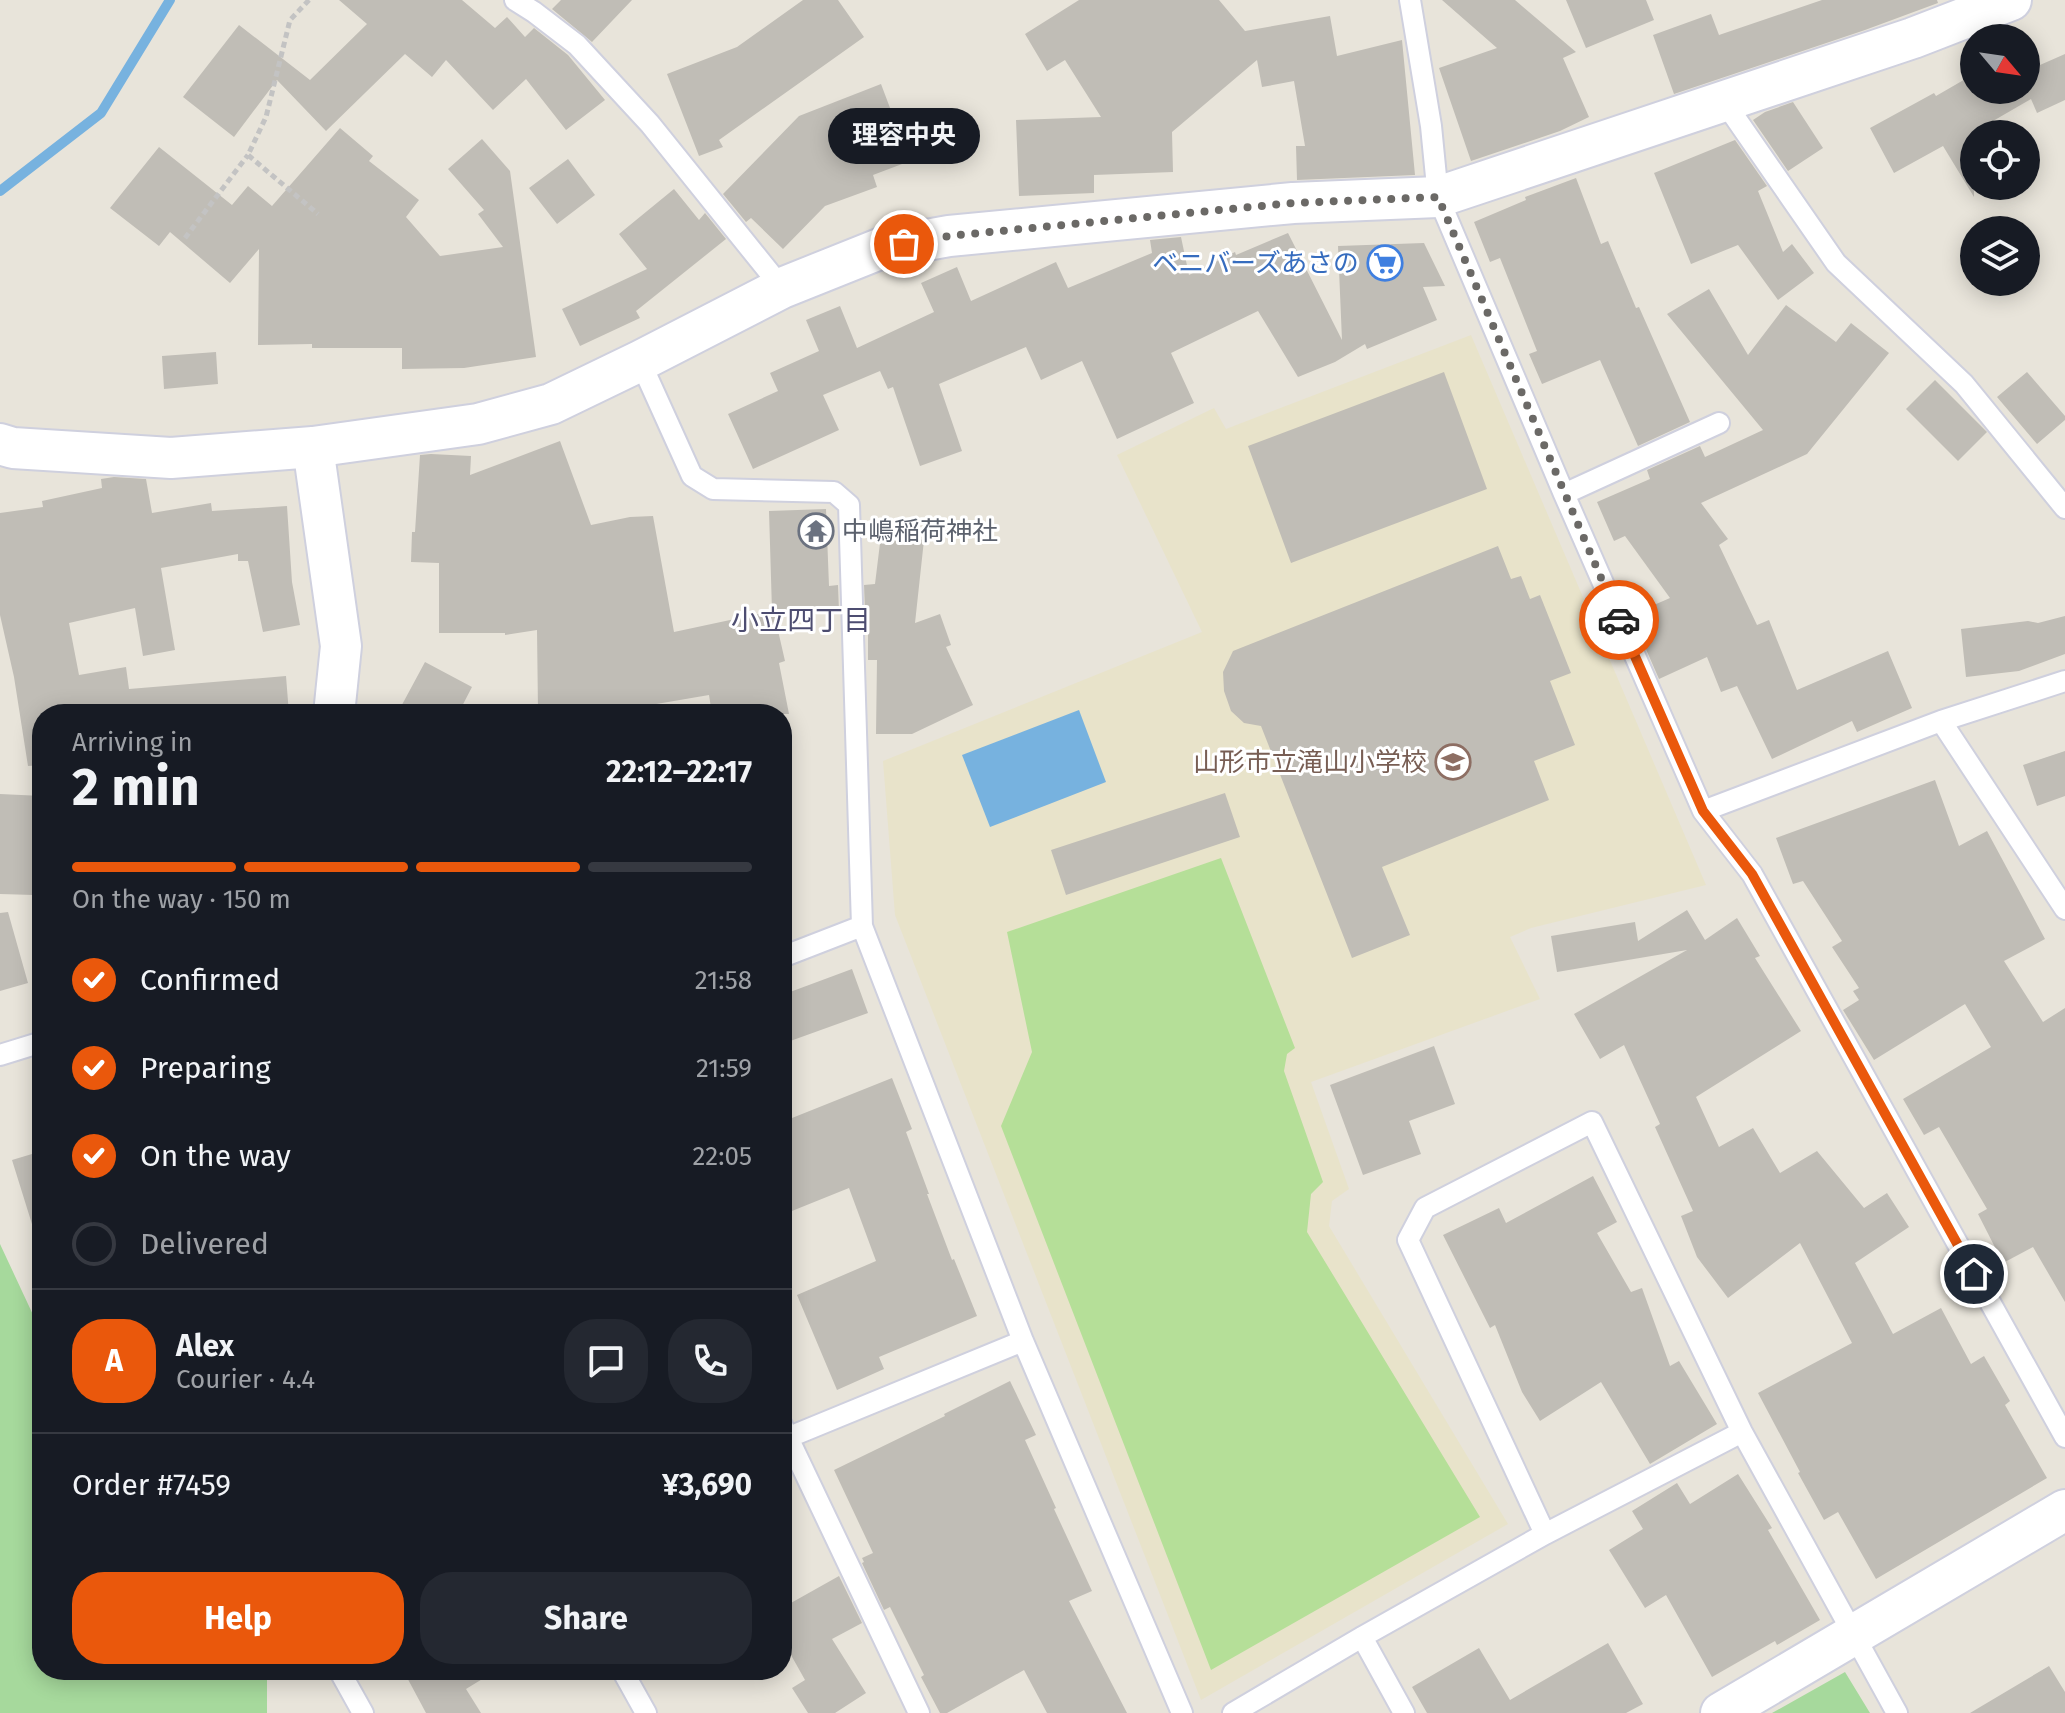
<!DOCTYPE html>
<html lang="en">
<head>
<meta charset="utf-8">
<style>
	:root { --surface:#171b24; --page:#242831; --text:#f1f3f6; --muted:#9ea1a6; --line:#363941; --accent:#ea580c }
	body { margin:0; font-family:"Fira Sans","Noto Sans JP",sans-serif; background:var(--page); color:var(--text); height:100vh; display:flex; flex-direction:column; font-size:30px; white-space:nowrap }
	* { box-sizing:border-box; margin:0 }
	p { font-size:26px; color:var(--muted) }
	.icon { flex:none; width:44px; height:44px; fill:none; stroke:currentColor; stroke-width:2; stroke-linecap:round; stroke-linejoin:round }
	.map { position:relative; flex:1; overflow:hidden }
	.panel { position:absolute; left:32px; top:704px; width:760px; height:976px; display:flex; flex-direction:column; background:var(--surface); border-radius:32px; box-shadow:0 4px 20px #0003 }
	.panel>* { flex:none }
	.needle { width:52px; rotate:119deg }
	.fabs { position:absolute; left:1960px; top:24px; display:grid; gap:16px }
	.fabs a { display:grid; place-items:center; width:80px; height:80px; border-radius:50%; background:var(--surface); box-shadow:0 4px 20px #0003; font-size:40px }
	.pin { position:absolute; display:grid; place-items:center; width:68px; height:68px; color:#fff; margin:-34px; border:4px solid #fff; border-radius:50%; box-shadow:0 2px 8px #0007 }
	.courier { position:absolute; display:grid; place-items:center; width:80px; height:80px; margin:-40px; border:6px solid #ea580c; border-radius:50%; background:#fff; color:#222; box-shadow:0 2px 10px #0007 }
	.bubble { position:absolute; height:56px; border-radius:28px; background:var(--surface); box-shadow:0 4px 20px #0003; font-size:26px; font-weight:700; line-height:56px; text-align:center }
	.headline em { font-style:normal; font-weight:700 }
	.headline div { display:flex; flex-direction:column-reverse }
	.headline { display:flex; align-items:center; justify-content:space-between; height:136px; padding:0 40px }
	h1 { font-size:52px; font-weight:700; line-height:60px }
	.bar { display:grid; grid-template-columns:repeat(4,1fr); gap:12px 8px; align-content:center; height:96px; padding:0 40px }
	.bar i { height:10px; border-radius:6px; background:var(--line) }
	.bar .active { background:var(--accent) }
	.bar p { grid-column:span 4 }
	.line { display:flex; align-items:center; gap:20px; padding:0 40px; border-top:2px solid var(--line) }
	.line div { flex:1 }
	.round { display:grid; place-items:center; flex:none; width:84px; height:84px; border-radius:32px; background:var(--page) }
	ol { padding:0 40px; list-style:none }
	li { display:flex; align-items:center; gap:24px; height:88px }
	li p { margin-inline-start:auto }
	li .icon { padding:8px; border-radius:50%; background:var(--accent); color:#fff; stroke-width:4 }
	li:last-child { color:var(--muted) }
	li i { width:44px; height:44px; border:4px solid var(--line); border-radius:50% }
	.button { display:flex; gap:16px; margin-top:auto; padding:16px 40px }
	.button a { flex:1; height:92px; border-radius:32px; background:var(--accent); color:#fff; font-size:32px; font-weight:700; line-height:92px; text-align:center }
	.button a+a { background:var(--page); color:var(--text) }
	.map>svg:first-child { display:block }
	.education { fill:#e8e3ca }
	.green { fill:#a6d99c }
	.pitch { fill:#b5df98 }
	.water { fill:#77b2df }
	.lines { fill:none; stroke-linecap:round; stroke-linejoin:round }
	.stream { stroke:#77b2df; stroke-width:10 }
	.building { fill:#c0bdb6 }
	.lane-casing { stroke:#cfd0de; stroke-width:24 }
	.street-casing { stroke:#cfd0de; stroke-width:44 }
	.path { stroke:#c3c3c3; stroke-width:5; stroke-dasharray:6 4; stroke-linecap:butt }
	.lane { stroke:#fff; stroke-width:20 }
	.street { stroke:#fff; stroke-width:40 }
	.done { stroke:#6b6966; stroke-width:8; stroke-dasharray:0 14.4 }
	.route { stroke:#ea580c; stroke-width:10 }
	.labels { text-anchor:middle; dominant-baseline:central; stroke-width:6; stroke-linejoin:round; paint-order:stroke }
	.shop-label { font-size:26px; fill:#366cbe; stroke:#fff; text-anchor:end }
	.worship-label { font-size:26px; fill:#5b616d; stroke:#fff; text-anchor:start }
	.education-label { font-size:26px; fill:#785e54; stroke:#fff; text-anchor:end }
	.neighbourhood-label { font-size:28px; fill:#4d4d71; stroke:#fff }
</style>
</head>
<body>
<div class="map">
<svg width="2065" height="1713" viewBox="0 0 2065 1713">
	<rect width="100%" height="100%" fill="#e8e4da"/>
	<path class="education" d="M1471,335l235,550 -175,43 -21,9 30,62 -229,83 38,107 -17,12 -3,25 179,298 -307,176 -306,-785 -12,-154 319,-129 -85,-177 97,-47 12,21z"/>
	<path class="green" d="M0,1244l42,90v336h217l8,9v34h-267z
		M1845,1672l25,41h-98z"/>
	<path class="pitch" d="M1221,858l74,190 -8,6 -3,17 39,111 -12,12 -4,38 173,285 -269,153 -210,-544 31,-74 -25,-120z"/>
	<path class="water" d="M1079,710l27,72 -116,45 -28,-72z"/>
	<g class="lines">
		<path class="stream" d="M0,191l101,-78 69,-113"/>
	</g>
	<path class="building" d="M339,0h123l33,28 12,-11 18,20 9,-9 34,27 37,45 -39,30 -40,-51 -33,31 -47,-50 -14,17 -27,-23 -79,77 -49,-51 -43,57 -51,-40 56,-72 71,55 57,-56z
		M561,0h71l-40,42 -40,-33z
		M803,0h35l26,37 -145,103 4,7 -24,9 -32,-82 70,-27z
		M1079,0h140l26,31 85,-15 7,40 65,-16 13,135 -118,5 -1,-34h9l-11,-65 -32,6 -5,-27 -85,72 1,40 -79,3v18l-75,3 -3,-76 85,-3 -36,-57 -18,11 -22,-37z
		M1442,0h73l61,52 -13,6 26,59 -29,14 -89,30 -32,-93 58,-20z
		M1566,0h80l8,20 -68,28z
		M1822,0h115l1,3 -73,27 -191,64 -21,-59 58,-21 8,21z
		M2065,54v46l-28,13 -6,-14 -57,33v65l-31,-51 -49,27 -24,-45 64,-35 2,3 38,-22v16h53l-1,-19z
		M881,84l29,77 -37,14 4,12 -52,19 -42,43 -32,-31 -5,4 -23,-28 76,-78z
		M1793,102l30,46 -35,23 -35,-51 12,-8z
		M340,128l33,28 -4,5 50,39 -13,17 34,39 63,-9 -25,-33 6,-4 -36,-41 34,-30 28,32 26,186 -72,11 -62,1v-21h-90v-4l-54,1 1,-96 -29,34 -60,-51 -11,14 -49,-38 49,-61 73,58 16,-19 24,20z
		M1735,140l32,46 -9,5 25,61 9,-8 22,29 -36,27 -40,-55 -47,19 -37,-91z
		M568,159l27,36 -38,29 -28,-36z
		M1576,178l25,66 7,-3 28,67 3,-1 51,115 -52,24 -38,-86 -58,24 -13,-30 8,-3 -37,-93 -10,4 -16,-40 52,-22 -1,-3z
		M674,189l25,31 6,-7 21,26 -90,72 4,7 -60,28 -18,-37 85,-40 -28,-35z
		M1288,233l54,107 -4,-94 86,-3 21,43 -22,1 14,33 -70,29 -2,-5 -30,18 -37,15 -40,-66 -87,42 23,50 -77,36 -35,-78 -41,19 -15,-33 -87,37 23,67 -42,15 -27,-79 -5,2 -8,-18 -57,24 16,35 -86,39 -25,-55 50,-23 -8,-18 49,-22 -13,-31 34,-14 17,42 77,-36 -13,-29 36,-16 14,34 85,-39 12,26 84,-35 -2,-13 31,-3 8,38 46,-23 1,3z
		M1709,289l39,66 38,-50 50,37 15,-19 38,30 -82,101 -106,49 27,36 -9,6 38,80 12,-5 28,70 91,-39 24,57 -55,24 -5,-11 -80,38 -35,-73 -16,6 -14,-35 -48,22 -28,-64 39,-17 -45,-62 -11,5 -17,-39 53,-23 -3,-9 53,-24 5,11 58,-27 -96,-116z
		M216,352l2,32 -54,5 -2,-33z
		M1444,372l43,117 -196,74 -43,-117z
		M2027,372l38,44v4l-28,24 -40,-47z
		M1935,380l52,52 -29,29 -52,-52z
		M560,441l31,84 39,-8 23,-1 21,116 98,-21 -3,-100 57,-2 3,77 9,-1 1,26 -65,2 11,48 -6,2 10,51h-77l-3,-19 -76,13v3l-44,1v-3l-51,2 -1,-81 -32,5v-2h-66v-70l-28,-1 1,-30h3l5,-77 11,-1 40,2 -1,19z
		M114,477l32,2 6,34 59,-10 1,8 75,-5 5,76 8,43 -37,7 -15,-71h-10v-7l-77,14 14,82 -32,6 -8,-48 -66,15 10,52 47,-8 3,22 157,-13 3,38h-247v51l-14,1 -14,-89 -14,-62v-102l43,-6 -1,-6 60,-13 -1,-9z
		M881,535l43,5 -9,83 25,-9 11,31 -5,2 27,58 -61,29h-36l1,-74h-9v-50h-3l-1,-25 11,-1z
		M1498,546l13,33 10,-3 9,23 10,-4 31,78 -21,8 25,64 -41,16 15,39 -167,67 28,68 -58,23 -91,-232 -17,-3 -13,-12 -7,-20 -1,-19 10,-21z
		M2065,616v38l-46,17 -53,6 -5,-48 67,-8 10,2z
		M425,662l47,25 -14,27h-61z
		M2065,751v45l-28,10 -14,-41z
		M1935,780l24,66 28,-15 58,108 -41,22 39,61 22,-14v294l-32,-55 -30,16 -25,-49 9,-5 -48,-82 -15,8 -21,-36 88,-52 -26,-43 -91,56 -31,-50 16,-10 -6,-9 6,-3 -27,-41 10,-6 -39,-60 -10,3 -17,-46z
		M1225,793l15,44 -174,58 -15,-45z
		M0,794l42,2v53l-6,-1 -2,47 -34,-1z
		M1687,910l18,30 32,-22 23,38 -5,2 46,73 -105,66 23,50 34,-19 27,45 37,-22 47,57 23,-15 22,34 -54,36 38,71 48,-26 30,56 13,-8 26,45 -5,4 42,73 -171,101 -38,-67 -14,8 -26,-47 2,-1 -42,-79 94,-50 -52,-100 -72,55 -31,-41 -16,-41 12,-5 -38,-84 5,-3 -36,-79 -24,14 -26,-45 113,-64 -130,22 -6,-36 84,-14 3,19z
		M8,912l20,71 -28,8v-78z
		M852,969l16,44 -86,31v-49z
		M1434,1046l21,58 -46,17 12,33 -58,21 -33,-90z
		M892,1078l20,51 -6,3 23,62h-2l25,66 2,-1 23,57 -98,41 5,12 -47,21 -40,-95 79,-34 -27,-73 -67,27v-93z
		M42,1151v85l-6,1 -24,-77z
		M1593,1176l24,46 -20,11 34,59 11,-4 28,78 9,-5 38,63 -67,40 -49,-82 -61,39 -18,-29 -27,-67 -5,3 -47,-93 56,-27 7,15z
		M1010,1381l26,54 -11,5 31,68 -2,1 38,82 -23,10 58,112h-80l-23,-43 -77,43h-7l-19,-36 3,-2 -34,-68 -6,3 -22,-47 2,-1 -2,-4 11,-5 -39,-83 111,-54 -1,-2z
		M1738,1474l34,54 -4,2 52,90 -43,25 -2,-4 -63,36 -46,-82 -21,13 -36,-58 34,-21 -11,-18 45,-28 13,21z
		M839,1576l23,47 -30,16 34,54 -31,20h-27l-16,-25 13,-8 -23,-41v-31z
		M1608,1643l35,61 -17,9h-199l-15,-26 67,-39 31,52z
		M2049,1666l16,26v21h-95z
		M403,1670h94l-31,19 15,24h-55z"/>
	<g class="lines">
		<defs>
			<path id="lane" d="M515,0l19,12 43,33 73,79 132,164
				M1410,0l21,126 7,71 126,297 139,317 49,63 313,563
				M1723,100l113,163 128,121 101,124
				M640,361l52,115 21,13 121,3 15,13 13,421
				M1564,494l155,-71
				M1941,721l124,188
				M1703,811l238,-90 124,-40
				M782,957l80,-31 161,415 159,372
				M0,1055l42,-13
				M782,1425l137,288
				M782,1440l241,-99
				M1545,1534l-137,-294 17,-32 167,-86 150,310 155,281
				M1362,1637l42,76
				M339,1670l24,43
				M622,1670l24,43
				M1233,1713l129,-76 183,-103 197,-102"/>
			<path id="street" d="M0,444l13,4 158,10 142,-11 165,-23 73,-20 89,-43 142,-73 100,-40 67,-12 344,-33 145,-6 475,-159 98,-38
				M313,447l28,199 -7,68
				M1721,1713l344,-203"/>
		</defs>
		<use href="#lane" class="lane-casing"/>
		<use href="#street" class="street-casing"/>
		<path class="path" d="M309,0l-19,20 -24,97 -18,38 70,59
			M185,238l63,-83"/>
		<use href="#lane" class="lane"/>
		<use href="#street" class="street"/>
	</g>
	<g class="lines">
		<path class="done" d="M904,244l45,-8 344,-33 145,-6 181,423"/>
		<path class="route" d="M1619,620l84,191 49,63 222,400"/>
	</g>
	<defs>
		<symbol id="supermarket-ring" viewBox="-11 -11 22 22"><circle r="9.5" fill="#fff" stroke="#3f7fe0" stroke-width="1.5"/><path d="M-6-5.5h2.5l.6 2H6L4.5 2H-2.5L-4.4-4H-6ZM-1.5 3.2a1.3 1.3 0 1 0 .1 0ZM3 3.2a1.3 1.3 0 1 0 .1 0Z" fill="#3f7fe0"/></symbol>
		<symbol id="temple-ring" viewBox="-11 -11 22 22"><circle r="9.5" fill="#fff" stroke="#6b7280" stroke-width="1.5"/><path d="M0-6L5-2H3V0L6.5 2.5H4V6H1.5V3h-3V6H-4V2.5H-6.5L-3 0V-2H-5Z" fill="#6b7280"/></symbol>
		<symbol id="school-ring" viewBox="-11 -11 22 22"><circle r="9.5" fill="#fff" stroke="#8d6e63" stroke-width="1.5"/><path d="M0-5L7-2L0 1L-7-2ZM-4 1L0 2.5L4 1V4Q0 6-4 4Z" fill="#8d6e63"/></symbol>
	</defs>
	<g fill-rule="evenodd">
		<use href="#supermarket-ring" x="1365" y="243" width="40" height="40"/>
		<use href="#temple-ring" x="796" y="511" width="40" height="40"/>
		<use href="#school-ring" x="1433" y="742" width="40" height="40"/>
	</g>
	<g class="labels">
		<g class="shop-label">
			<text x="1359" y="263">ベニバーズあさの</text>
		</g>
		<g class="worship-label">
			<text x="842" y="531">中嶋稲荷神社</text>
		</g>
		<g class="education-label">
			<text x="1427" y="762">山形市立滝山小学校</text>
		</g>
		<g class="neighbourhood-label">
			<text x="801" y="620">小立四丁目</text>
		</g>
	</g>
</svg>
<div class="fabs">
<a><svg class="needle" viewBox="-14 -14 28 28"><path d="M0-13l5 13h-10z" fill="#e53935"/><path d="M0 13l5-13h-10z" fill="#9ea1a6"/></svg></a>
<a><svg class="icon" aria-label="locate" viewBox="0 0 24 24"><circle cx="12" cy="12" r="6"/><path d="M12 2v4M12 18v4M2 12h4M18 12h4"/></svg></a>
<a><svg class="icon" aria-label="layers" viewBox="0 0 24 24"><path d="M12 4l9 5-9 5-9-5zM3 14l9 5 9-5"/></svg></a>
</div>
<div class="pin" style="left:904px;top:244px;background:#ea580c"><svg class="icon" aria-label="bag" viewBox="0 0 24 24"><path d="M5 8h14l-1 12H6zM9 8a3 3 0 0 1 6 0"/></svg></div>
<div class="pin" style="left:1974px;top:1274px;background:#1f2937"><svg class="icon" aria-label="home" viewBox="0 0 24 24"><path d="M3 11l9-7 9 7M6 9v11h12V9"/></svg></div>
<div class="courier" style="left:1619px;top:620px"><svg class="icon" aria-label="car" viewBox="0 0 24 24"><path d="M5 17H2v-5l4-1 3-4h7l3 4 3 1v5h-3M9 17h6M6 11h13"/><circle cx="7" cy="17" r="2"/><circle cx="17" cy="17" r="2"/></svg></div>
<div class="bubble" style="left:828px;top:108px;width:152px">理容中央</div>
<section class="panel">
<div class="headline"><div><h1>2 min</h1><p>Arriving in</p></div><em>22:12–22:17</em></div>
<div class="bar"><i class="active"></i><i class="active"></i><i class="active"></i><i></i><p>On the way · 150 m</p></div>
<ol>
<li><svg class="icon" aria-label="check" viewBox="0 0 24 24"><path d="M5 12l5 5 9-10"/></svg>Confirmed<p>21:58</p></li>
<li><svg class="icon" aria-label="check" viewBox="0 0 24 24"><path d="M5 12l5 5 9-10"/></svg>Preparing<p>21:59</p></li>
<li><svg class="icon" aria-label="check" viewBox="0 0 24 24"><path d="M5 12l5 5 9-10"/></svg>On the way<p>22:05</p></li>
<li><i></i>Delivered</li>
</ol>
<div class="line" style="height:144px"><b class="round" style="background:var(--accent);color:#fff">A</b><div><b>Alex</b><p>Courier · 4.4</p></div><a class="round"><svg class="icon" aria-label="chat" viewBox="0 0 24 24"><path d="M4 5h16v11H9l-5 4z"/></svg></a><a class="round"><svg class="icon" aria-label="phone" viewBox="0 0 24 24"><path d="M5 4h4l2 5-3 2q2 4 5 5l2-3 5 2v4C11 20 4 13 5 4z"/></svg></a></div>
<div class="line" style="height:104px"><div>Order #7459</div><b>¥3,690</b></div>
<div class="button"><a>Help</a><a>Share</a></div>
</section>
</div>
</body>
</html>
